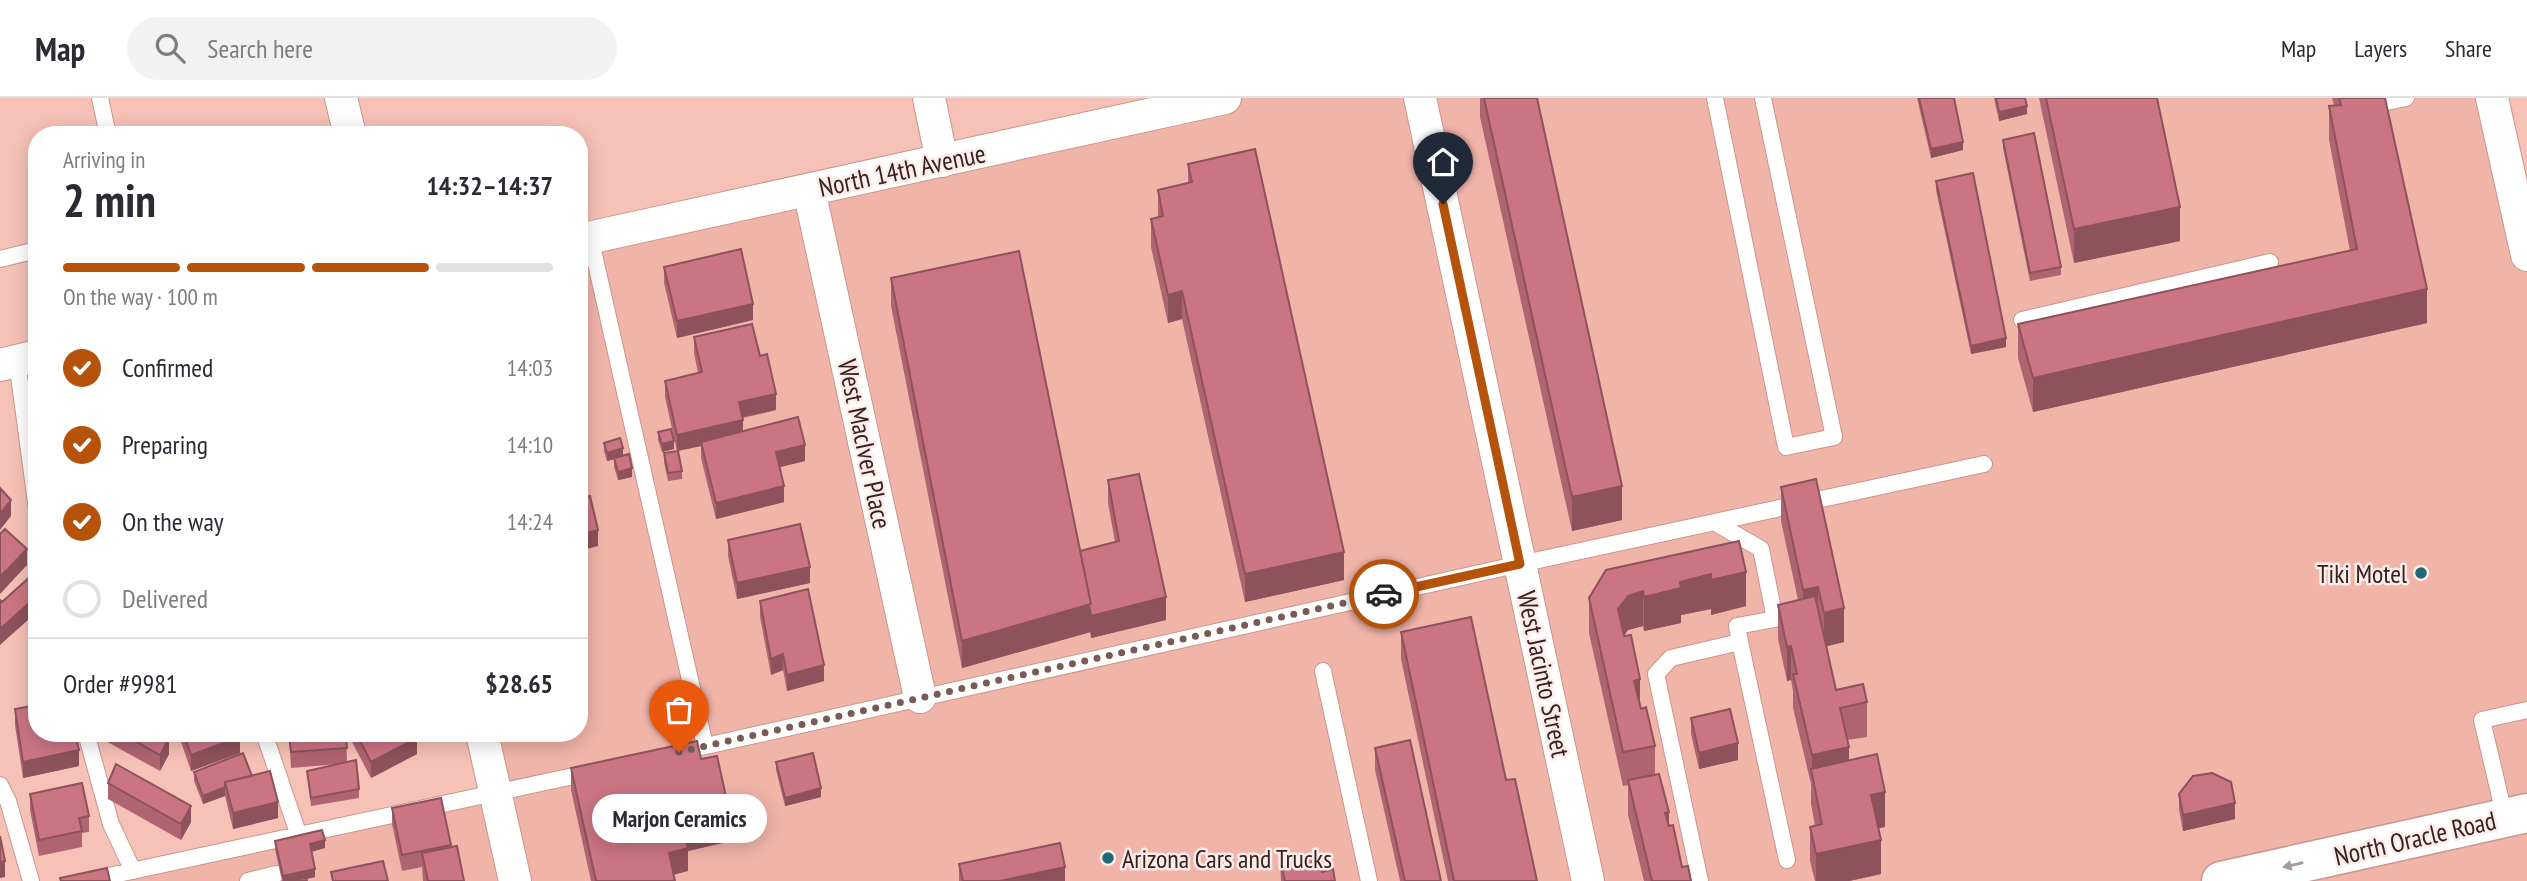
<!DOCTYPE html>
<html lang="en">
<head>
<meta charset="utf-8">
<style>
	:root { --surface:#fff; --page:#f2f2f3; --text:#2b2b33; --muted:#7c7c81; --line:#e1e1e2; --accent:#b45309 }
	body { margin:0; font-family:"PT Sans Narrow",sans-serif; background:var(--page); color:var(--text); height:100vh; display:flex; flex-direction:column; font-size:26px; white-space:nowrap }
	* { box-sizing:border-box; margin:0 }
	p { font-size:23px; color:var(--muted) }
	.icon { flex:none; width:38px; height:38px; fill:none; stroke:currentColor; stroke-width:2; stroke-linecap:round; stroke-linejoin:round }
	.map { position:relative; flex:1; overflow:hidden }
	.details { position:absolute; left:28px; top:28px; width:560px; height:616px; display:flex; flex-direction:column; background:var(--surface); border-radius:28px; box-shadow:0 4px 18px #0003 }
	.details>* { flex:none }
	.pin { position:absolute; display:grid; place-items:center; width:60px; height:60px; color:#fff; margin:-72px -30px; border-radius:50% 50% 50% 0; rotate:-45deg; box-shadow:0 0 7px #0007 }
	.pin .icon { rotate:45deg }
	.courier { position:absolute; display:grid; place-items:center; width:70px; height:70px; margin:-35px; border:5px solid #b45309; border-radius:50%; background:#fff; color:#222; box-shadow:0 2px 9px #0007 }
	.bubble { position:absolute; height:49px; border-radius:24px; background:var(--surface); box-shadow:0 4px 18px #0003; font-size:23px; font-weight:800; line-height:49px; text-align:center }
	.overview em { font-style:normal; font-weight:800 }
	.overview div { display:flex; flex-direction:column-reverse }
	.overview { display:flex; align-items:center; justify-content:space-between; height:119px; padding:0 35px }
	h1 { font-size:46px; font-weight:800; line-height:52px }
	.bar { display:grid; grid-template-columns:repeat(4,1fr); gap:10px 7px; align-content:center; height:84px; padding:0 35px }
	.bar i { height:9px; border-radius:5px; background:var(--line) }
	.bar .active { background:var(--accent) }
	.bar p { grid-column:span 4 }
	.line { display:flex; align-items:center; gap:18px; padding:0 35px; border-top:2px solid var(--line) }
	.line div { flex:1 }
	ol { padding:0 35px; list-style:none }
	li { display:flex; align-items:center; gap:21px; height:77px }
	li p { margin-inline-start:auto }
	li .icon { padding:7px; border-radius:50%; background:var(--accent); color:#fff; stroke-width:4 }
	li:last-child { color:var(--muted) }
	li i { width:38px; height:38px; border:4px solid var(--line); border-radius:50% }
	header { display:flex; align-items:center; gap:42px; box-sizing:border-box; height:98px; padding:0 35px; background:var(--surface); border-bottom:2px solid var(--line) }
	header strong { font-size:33px }
	nav { display:flex; gap:38px; margin-inline-start:auto; font-size:24px }
	.search { width:490px; height:63px; background:var(--page); display:flex; align-items:center; gap:18px; box-sizing:border-box; padding:0 24px; border-radius:38px; color:var(--muted); font-size:26px }
	.map>svg:first-child { display:block }
	.built { fill:#f1b4a9 }
	.lines { fill:none; stroke-linecap:round; stroke-linejoin:round }
	.lane-casing { stroke:#c9968d; stroke-width:18 }
	.street-casing { stroke:#c9968d; stroke-width:34 }
	.primary-casing { stroke:#c9968d; stroke-width:41 }
	.lane { stroke:#fff; stroke-width:16 }
	.street { stroke:#fff; stroke-width:32 }
	.primary { stroke:#fff; stroke-width:38 }
	.wall { fill:#af6571 }
	.shaded-wall { fill:#8e525c }
	.building { fill:#cb7583; stroke:#8e525c; stroke-width:2 }
	.oneway { fill:#a59c9a }
	.done { stroke:#795a54; stroke-width:7; stroke-dasharray:0 12.6 }
	.route { stroke:#b45309; stroke-width:9 }
	.poi-dot { fill:#1f6975; stroke:#fdece9; stroke-width:2.5 }
	.labels { text-anchor:middle; dominant-baseline:central; stroke-width:5; stroke-linejoin:round; paint-order:stroke }
	.street-label { font-size:26px; fill:#36221f; stroke:#fdece9 }
	.poi-label { font-size:26px; fill:#36221f; stroke:#fdece9; text-anchor:end }
</style>
</head>
<body>
<header>
<strong>Map</strong>
<div class="search"><svg class="icon" aria-label="search" viewBox="0 0 24 24"><circle cx="10" cy="10" r="6"/><path d="M15 15l6 6"/></svg>Search here</div>
<nav><a>Map</a><a>Layers</a><a>Share</a></nav>
</header>
<div class="map">
<svg width="2527" height="783" viewBox="0 0 2527 783">
	<rect width="100%" height="100%" fill="#f6c1b7"/>
	<path class="built" d="M1225,0h1267l35,157v626h-2442l410,-87 -13,-61h97v-493z"/>
	<g class="lines">
		<defs>
			<path id="lane" d="M100,0l8,37
				M1715,0l71,349 48,-10 -71,-339
				M2373,7l33,-7
				M590,139l115,509
				M0,161l37,-9
				M2022,222l248,-58
				M17,263l20,149
				M1740,544l47,218
				M1323,573l46,210
				M86,635l25,91 22,47
				M264,635l35,103
				M679,654l841,-188 464,-100
				M0,687l8,16 23,80
				M2505,720l-23,-98 45,-10
				M85,783l507,-109
				M248,783l28,-7
				M1700,783l-44,-207 15,-16 69,-16 -3,-16 38,-7 -14,-70 -47,-27"/>
			<path id="street" d="M341,0l9,37
				M929,0l13,63
				M1420,0l168,783
				M2492,0l35,157
				M809,92l111,507
				M579,142l646,-142
				M0,267l37,-9
				M482,635l33,148"/>
			<path id="primary" d="M2221,783l306,-68"/>
		</defs>
		<use href="#lane" class="lane-casing"/>
		<use href="#street" class="street-casing"/>
		<use href="#primary" class="primary-casing"/>
		<use href="#lane" class="lane"/>
		<use href="#street" class="street"/>
		<use href="#primary" class="primary"/>
	</g>
	<path class="wall" d="M1480,0h57l85,422 -50,11 -92,-414z
		M1917,0h37l9,52 -32,8z
		M1994,0h31l2,16 -28,7z
		M2039,0h118l23,143 -106,22z
		M2332,0h53l42,225 -394,89 -15,-54v-34l332,-73 -21,-111v-34l5,-1z
		M2003,42l58,127v8l-31,6 -27,-133z
		M1188,66l156,416 -99,22 -63,-283 -14,4 -17,-76v-28l7,-1v-28l30,-7z
		M1936,83l70,166 -35,7 -35,-164z
		M664,169l89,53 -76,18 -13,-55z
		M891,180l189,273 35,-9 -7,-39v-23l58,140 -75,18 -1,-6 -128,36 -71,-362z
		M694,239l66,19 16,54 -33,8v13l62,30 -25,6 4,35 -68,17 -15,-61v-12l-23,5 4,20v8l-14,2 -4,-19v-9l13,-2 -12,-54v-16l33,-8 -4,-20z
		M658,334l16,17 -12,3 -4,-12z
		M604,345l19,13 9,21 -14,3 -4,-13v-8l-7,2 -3,-10z
		M1781,389l63,155 -18,4 10,44 31,12v35l-20,3 2,21 36,66 -6,1 2,46 -32,7h-34l-5,-20v-34l5,-1 -4,-22v-20l-18,-76v-17l-2,-11 -4,1 -9,-42v-34l20,-5 -17,-79z
		M728,442l82,43 -73,16 -9,-43z
		M1739,443l7,65 -35,9v-6l-30,6v8l-37,8 -1,-5 -15,4 -4,6 16,69 15,41v29l14,51 13,41 9,14h-47l-16,-66v-30l-5,1 -34,-153v-35z
		M760,503l64,80 -37,10 -4,-21 -12,5 -11,-58z
		M1401,534l105,148 31,101h-89l-47,-222z
		M15,611l64,57 -56,12 -8,-53z
		M1691,620l47,42 -39,9 -8,-35z
		M91,635h70l8,21 -9,17z
		M178,635h61l1,20 -49,18z
		M289,635h57l1,29 12,27v9l-48,8 -4,-35 32,-7 -48,4z
		M352,635h63l2,21 -46,24 -19,-36z
		M1375,650l66,133h-41l-25,-111z
		M701,661l30,82 -43,10v20l-15,3 2,7h-84l-20,-91v-22z
		M776,664l45,35 -36,9 -9,-36z
		M194,674l58,4 26,42 -45,11 -8,-33 -22,8 -9,-23z
		M108,685l83,39 -10,18 -73,-41z
		M30,696l59,22v16l-7,1v14l-43,9 -9,-46z
		M2179,696l56,25 -52,12 -4,-21z
		M392,710l59,37v3l13,33h-41l-1,-14 -20,4 -10,-47z
		M275,743l50,7 -14,4 4,25 -8,2v2h-25l-7,-32z
		M1280,763l42,11 13,9h-54z
		M959,766l106,17h-106z"/>
	<path class="shaded-wall" d="M2027,8v8l-28,7v-9z
		M1963,44v8l-32,8v-9z
		M2180,109v34l-106,22v-34z
		M2427,191v34l-394,89v-34z
		M1182,193v28l-14,4v-28z
		M753,206v16l-76,18v-17z
		M2006,240v9l-35,7v-8z
		M776,296v16l-37,8v-16z
		M743,322v16l-42,6v4l-24,5v-16z
		M674,343v8l-12,3v-8z
		M805,347v16l-29,7v-16z
		M623,350v9l-16,4v-8z
		M632,370v9l-14,3v-8z
		M784,388v16l-68,17v-16z
		M1622,388v34l-50,11v-34z
		M11,402v16l-11,14v-16z
		M598,432v16l-19,5v-16z
		M27,451v16l-27,29v-17z
		M1344,454v28l-99,22v-28z
		M810,469v16l-73,16v-16z
		M1746,474v34l-35,9v-35z
		M1711,476v35l-30,6v8l-37,8v-34l36,-15z
		M1818,489v34l-15,3v-34z
		M1643,493v35l-15,4 -10,13v-34l10,-13z
		M37,498v16l-37,33v-16z
		M1166,499v23l-75,18v-22z
		M1091,506v28l-129,36v-27z
		M1844,510v34l-20,5v-34z
		M1791,548v34l-4,1v-34z
		M783,556v16l-12,5v-16z
		M824,567v16l-37,10v-16z
		M1640,581v35l-6,-33z
		M240,639v16l-49,18v-16z
		M169,640v16l-9,17v-16z
		M417,640v16l-46,24v-16z
		M1738,645v17l-39,9v-16z
		M1849,649v34l-37,-7v-19z
		M79,652v16l-56,12v-16z
		M225,689v9l-22,8v-8z
		M821,690v9l-36,9v-8z
		M1885,694v35l-14,3v-35z
		M278,704v16l-45,11v-16z
		M2235,705v16l-52,12v-16z
		M191,708v16l-10,18v-16z
		M1669,714v34l-4,-33z
		M731,721v22l-43,10v20l-19,5v-23l14,-24z
		M325,742v8l-15,4v-8z
		M1881,742v34l-32,7h-33v-27z
		M5,763v16l-5,1v-16z
		M1065,769v14h-65z
		M315,771v8l-17,4h-15v-5z"/>
	<path class="building" d="M1484,0h53l85,388 -50,11z
		M1919,0h35l9,44 -32,7z
		M1996,0h29l2,8 -28,6z
		M2046,0h111l23,109 -106,22z
		M2339,0h46l42,191 -394,89 -15,-54 339,-75 -28,-143 12,-1z
		M2034,35l27,134 -31,6 -27,-133z
		M1255,51l89,403 -99,22 -63,-283 -14,4 -17,-76 12,-3 -5,-26 34,-8 -4,-18z
		M1973,75l33,165 -35,8 -35,-165z
		M741,151l12,55 -76,17 -13,-54z
		M1019,153l72,353 -129,37 -71,-363z
		M752,226l8,32 7,-2 9,40 -37,8 4,18 -66,15 -12,-54 37,-9 -8,-35z
		M798,319l7,28 -29,7 8,34 -68,17 -15,-61z
		M671,331l3,12 -12,3 -4,-12z
		M620,340l3,10 -16,5 -3,-10z
		M678,353l4,20 -14,2 -4,-20z
		M629,356l3,14 -14,4 -4,-14z
		M1139,376l27,123 -75,19 -2,-11 2,-1 -11,-53 39,-10 -11,-61z
		M1816,381l28,129 -20,5 -6,-26 -15,3 -22,-103z
		M0,390l11,12 -11,14z
		M590,398l8,34 -19,5v-38z
		M800,426l10,43 -73,16 -9,-43z
		M5,431l22,20 -27,28v-43z
		M1739,443l7,31 -35,8v-6l-31,8 1,6 -37,9 -1,-6 -15,5 -10,13 6,27 7,-1 9,44 -6,2 7,28 5,-2 9,39 -32,6 -34,-154 17,-28z
		M32,477l5,6v15l-37,33v-29l2,2z
		M808,491l16,76 -37,10 -4,-21 -12,5 -11,-58z
		M1815,498l21,94 27,-6 4,18 -27,6 9,39 -37,8 -19,-81h4l-6,-28 -4,1 -9,-42z
		M1471,519l35,163 9,-1 22,102h-83l-53,-249z
		M37,607v28h38l4,17 -56,12 -8,-53z
		M1730,611l8,34 -39,10 -8,-35z
		M121,635h40l8,5 -9,17z
		M183,635h56l1,4 -49,18z
		M289,635h57l1,15 -56,4z
		M356,635h59l2,5 -46,24z
		M1410,642l31,141h-36l-30,-133z
		M697,643l4,18 16,-3 14,63 -48,10 5,19 -19,5 6,28h-79l-25,-113z
		M243,655l9,23 -27,6v5l-22,9 -9,-24z
		M813,655l8,35 -36,10 -9,-36z
		M1877,656l8,38 -14,3 10,45 -65,14 -6,-27 12,-3 -11,-55z
		M356,662l3,29 -48,9 -4,-27z
		M116,666l75,42 -10,18 -73,-41z
		M270,673l8,31 -45,11 -8,-31z
		M2212,675l19,9 4,21 -52,12 -4,-21 14,-18z
		M1659,676l10,38 -4,1 4,13 4,-1 9,42 6,-1 3,15h-39l-24,-101z
		M82,685l7,33 -10,2 3,13 -43,9 -9,-46z
		M441,700l10,47 -49,10 -10,-47z
		M322,732l3,10 -15,4 5,25 -32,7 -8,-35z
		M0,738l5,25 -5,1z
		M1060,745l5,24 -65,14h-37l-4,-17z
		M457,748l7,35h-36l-6,-28z
		M1318,757l4,17 11,-3 2,12h-50l-5,-20z
		M383,763l5,20h-55l-2,-9z
		M107,770l3,13h-49l-1,-3z
		M306,780l1,3h-17z"/>
	<defs><path id="oneway-solid" d="M-6-.8H1V-3.2L6.5 0L1 3.2V.8H-6Z" transform="scale(1.75)"/></defs>
	<use class="oneway" href="#oneway-solid" transform="translate(2293 767) rotate(167)"/>
	<g class="lines">
		<path class="done" d="M679,654l705,-158"/>
		<path class="route" d="M1384,496l136,-30 -77,-360"/>
	</g>
	<g class="poi-dot">
		<circle cx="2421" cy="475" r="7"/>
		<circle cx="1108" cy="760" r="7"/>
	</g>
	<g class="labels">
		<g class="street-label">
			<text transform="translate(902 72) rotate(-12)">North 14th Avenue</text>
			<text transform="translate(865 346) rotate(78)">West MacIver Place</text>
			<text transform="translate(1544 576) rotate(78)">West Jacinto Street</text>
			<text transform="translate(2415 740) rotate(-13)">North Oracle Road</text>
		</g>
		<g class="poi-label">
			<text x="2407" y="475">Tiki Motel</text>
			<text x="1122" y="760" text-anchor="start">Arizona Cars and Trucks</text>
		</g>
	</g>
</svg>
<div class="pin" style="left:679px;top:654px;background:#ea580c"><svg class="icon" aria-label="bag" viewBox="0 0 24 24"><path d="M5 8h14l-1 12H6zM9 8a3 3 0 0 1 6 0"/></svg></div>
<div class="pin" style="left:1443px;top:106px;background:#1f2937"><svg class="icon" aria-label="home" viewBox="0 0 24 24"><path d="M3 11l9-7 9 7M6 9v11h12V9"/></svg></div>
<div class="courier" style="left:1384px;top:496px"><svg class="icon" aria-label="car" viewBox="0 0 24 24"><path d="M5 17H2v-5l4-1 3-4h7l3 4 3 1v5h-3M9 17h6M6 11h13"/><circle cx="7" cy="17" r="2"/><circle cx="17" cy="17" r="2"/></svg></div>
<div class="bubble" style="left:592px;top:696px;width:175px">Marjon Ceramics</div>
<section class="details">
<div class="overview"><div><h1>2 min</h1><p>Arriving in</p></div><em>14:32–14:37</em></div>
<div class="bar"><i class="active"></i><i class="active"></i><i class="active"></i><i></i><p>On the way · 100 m</p></div>
<ol>
<li><svg class="icon" aria-label="check" viewBox="0 0 24 24"><path d="M5 12l5 5 9-10"/></svg>Confirmed<p>14:03</p></li>
<li><svg class="icon" aria-label="check" viewBox="0 0 24 24"><path d="M5 12l5 5 9-10"/></svg>Preparing<p>14:10</p></li>
<li><svg class="icon" aria-label="check" viewBox="0 0 24 24"><path d="M5 12l5 5 9-10"/></svg>On the way<p>14:24</p></li>
<li><i></i>Delivered</li>
</ol>
<div class="line" style="height:91px"><div>Order #9981</div><b>$28.65</b></div>
</section>
</div>
</body>
</html>
